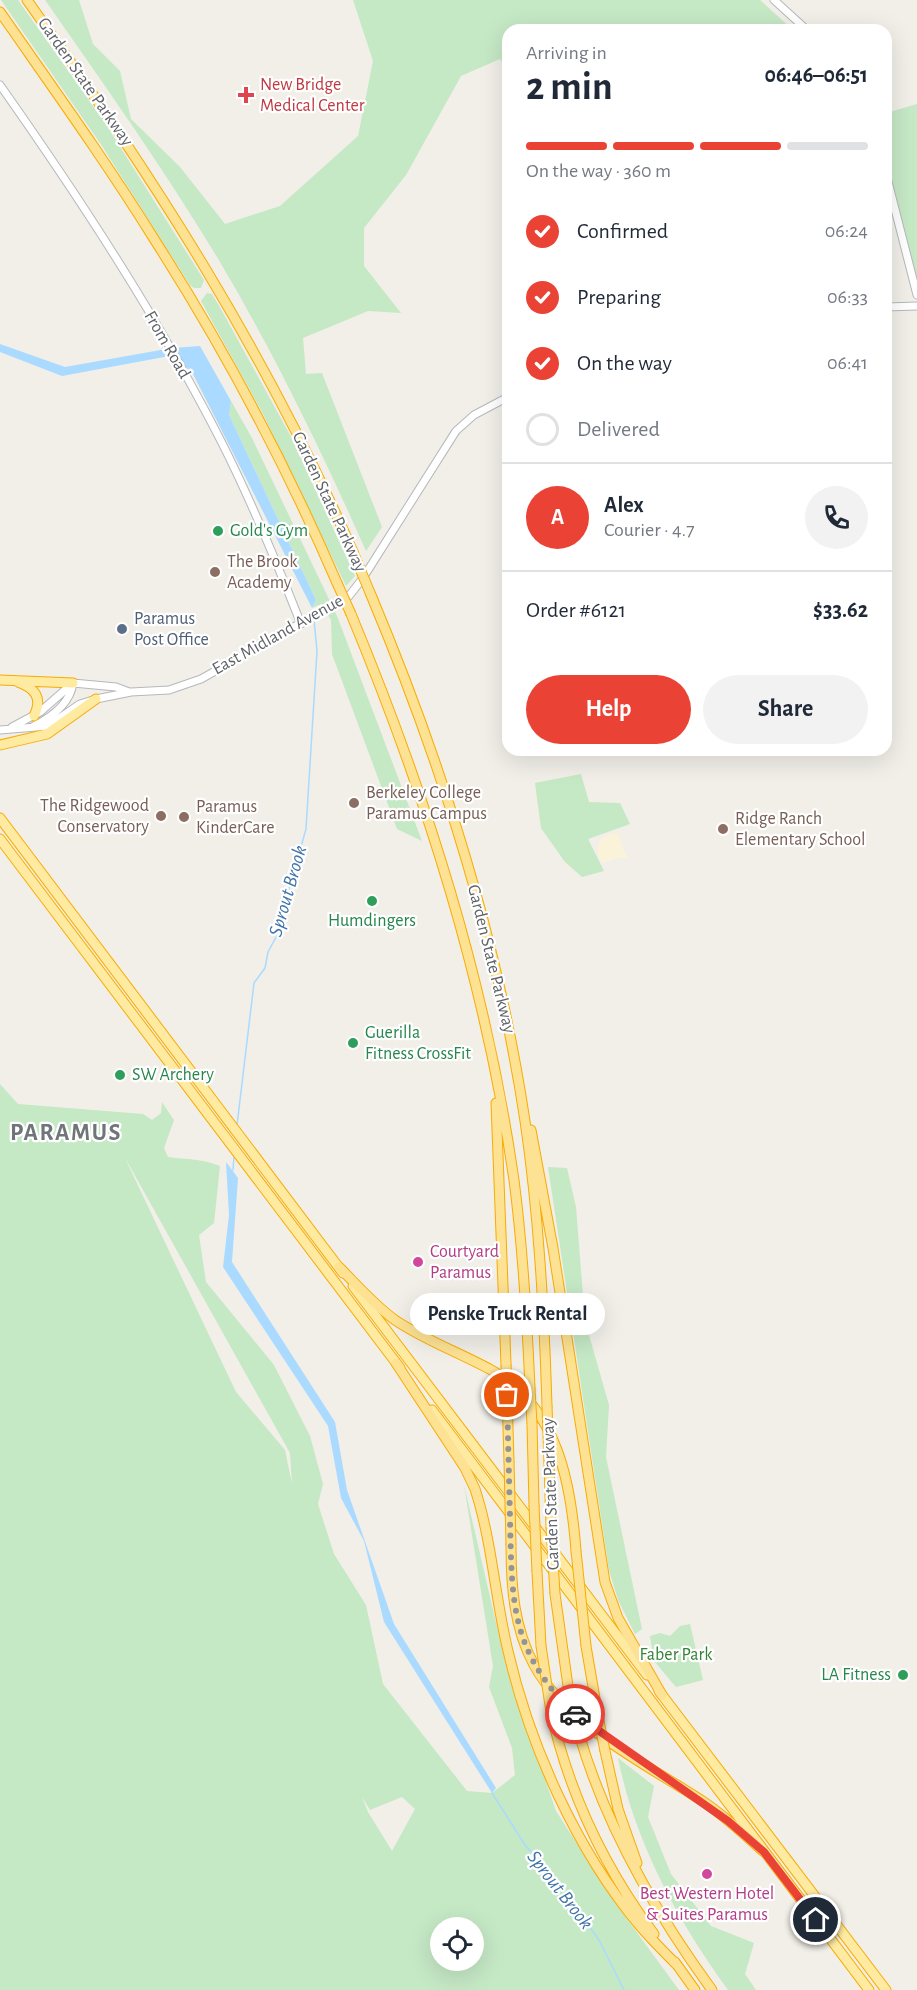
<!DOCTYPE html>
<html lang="en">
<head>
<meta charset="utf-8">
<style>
	:root { --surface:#fff; --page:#f2f2f3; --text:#1f2937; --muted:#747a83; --line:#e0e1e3; --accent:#ea4335 }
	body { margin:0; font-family:"Alegreya Sans",sans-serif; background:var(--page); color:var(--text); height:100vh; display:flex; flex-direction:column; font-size:22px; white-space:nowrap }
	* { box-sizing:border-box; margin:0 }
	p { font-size:20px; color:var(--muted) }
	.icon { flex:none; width:33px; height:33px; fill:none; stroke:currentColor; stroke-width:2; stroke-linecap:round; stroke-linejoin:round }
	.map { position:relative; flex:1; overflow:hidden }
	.sheet { position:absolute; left:502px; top:24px; width:390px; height:732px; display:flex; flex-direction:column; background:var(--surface); border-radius:18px; box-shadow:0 6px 24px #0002 }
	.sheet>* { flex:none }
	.controls { position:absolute; left:430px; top:1917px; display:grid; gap:12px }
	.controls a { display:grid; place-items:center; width:54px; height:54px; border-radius:50%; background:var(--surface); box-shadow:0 6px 24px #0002; font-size:30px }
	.pin { position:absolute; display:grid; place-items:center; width:51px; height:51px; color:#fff; margin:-26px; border:3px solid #fff; border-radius:50%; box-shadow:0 2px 6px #0007 }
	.courier { position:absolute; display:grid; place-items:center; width:60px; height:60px; margin:-30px; border:4px solid #ea4335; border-radius:50%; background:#fff; color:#222; box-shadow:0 2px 8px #0007 }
	.bubble { position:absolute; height:42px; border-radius:21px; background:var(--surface); box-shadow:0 6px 24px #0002; font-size:20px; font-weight:700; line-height:42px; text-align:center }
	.headline em { font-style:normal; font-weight:700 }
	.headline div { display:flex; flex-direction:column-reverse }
	.headline { display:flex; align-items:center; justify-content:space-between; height:102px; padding:0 24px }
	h1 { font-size:39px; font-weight:700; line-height:45px }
	.bar { display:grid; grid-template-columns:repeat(4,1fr); gap:9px 6px; align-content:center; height:72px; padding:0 24px }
	.bar i { height:8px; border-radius:4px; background:var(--line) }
	.bar .active { background:var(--accent) }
	.bar p { grid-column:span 4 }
	.line { display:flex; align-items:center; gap:15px; padding:0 24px; border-top:2px solid var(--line) }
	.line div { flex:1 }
	.round { display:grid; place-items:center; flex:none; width:63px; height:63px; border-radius:32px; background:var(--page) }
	ol { padding:0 24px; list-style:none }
	li { display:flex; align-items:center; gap:18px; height:66px }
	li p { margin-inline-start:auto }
	li .icon { padding:6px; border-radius:50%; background:var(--accent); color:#fff; stroke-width:4 }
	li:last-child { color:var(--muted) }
	li i { width:33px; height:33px; border:3px solid var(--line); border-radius:50% }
	.cta { display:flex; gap:12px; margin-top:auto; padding:12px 24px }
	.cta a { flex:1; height:69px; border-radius:36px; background:var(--accent); color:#fff; font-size:24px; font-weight:700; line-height:69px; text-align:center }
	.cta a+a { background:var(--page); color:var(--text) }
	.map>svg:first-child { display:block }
	.green { fill:#c5e8c5; fill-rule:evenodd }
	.sand { fill:#fbf3d9 }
	.water { fill:#aadaff }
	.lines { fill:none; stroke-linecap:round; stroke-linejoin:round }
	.stream { stroke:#aadaff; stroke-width:1.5 }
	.tertiary-casing { stroke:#b5b8bc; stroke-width:9 }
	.trunk-casing { stroke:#f9ab00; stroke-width:11 }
	.motorway-casing { stroke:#f9ab00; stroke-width:11 }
	.tertiary { stroke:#fff; stroke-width:7 }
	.trunk { stroke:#feeaa1; stroke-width:9 }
	.motorway { stroke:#fde293; stroke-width:9 }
	.motorway-bridge-casing { stroke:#f9ab00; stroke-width:11; stroke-linecap:butt }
	.motorway-bridge { stroke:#fde293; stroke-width:9 }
	.done { stroke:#929495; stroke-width:6; stroke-dasharray:0 10.8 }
	.route { stroke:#ea4335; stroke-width:8 }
	.health-dot { fill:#e0444e; stroke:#fff; stroke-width:2 }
	.leisure-dot { fill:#2e9e5b; stroke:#fff; stroke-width:2 }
	.education-dot { fill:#8d6e63; stroke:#fff; stroke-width:2 }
	.service-dot { fill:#5c6f8a; stroke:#fff; stroke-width:2 }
	.hotel-dot { fill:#d1479c; stroke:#fff; stroke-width:2 }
	.labels { text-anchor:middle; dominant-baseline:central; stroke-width:4.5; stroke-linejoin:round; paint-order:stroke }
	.street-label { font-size:18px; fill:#5f6368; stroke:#fff }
	.health-label { font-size:18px; fill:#be3a42; stroke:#fff; text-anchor:start }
	.leisure-label { font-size:18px; fill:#27864d; stroke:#fff; text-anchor:start }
	.education-label { font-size:18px; fill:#785e54; stroke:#fff; text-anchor:start }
	.service-label { font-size:18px; fill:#4e5e75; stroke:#fff; text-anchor:start }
	.hotel-label { font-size:18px; fill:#b23c85; stroke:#fff; text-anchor:start }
	.park-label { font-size:18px; fill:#348238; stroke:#fff }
	.water-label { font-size:20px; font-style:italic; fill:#4174aa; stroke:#fff }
	.district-label { font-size:24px; font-weight:bold; letter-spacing:1.5px; fill:#70757a; stroke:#fff }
</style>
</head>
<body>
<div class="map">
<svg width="917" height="1990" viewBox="0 0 917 1990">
	<rect width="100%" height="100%" fill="#f1efe8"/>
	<path class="green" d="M1,0h17l87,123 99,157 -3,8h-7l-4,-3 -88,-139z
		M45,0h34l14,44 27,27 11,48 49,48 45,57 55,-18 78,-70 15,-75 -20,-61h407l33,30h-285v42l-8,-13 -39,17 -55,99 -42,53v38l37,47 -33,-2 -65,27 3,36 16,-1 60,154 -16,24c-44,-99 -91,-196 -146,-289 -54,-90 -115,-176 -175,-262z
		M917,104v191l-30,-121 -1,-61z
		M207,293l5,1 10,17 68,124 65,141 -9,10 -84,-174 -61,-111z
		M231,401l21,37 85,178 85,225 -25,-12 -65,-175 -1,-34 -10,-16 -9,4 4,-8 -87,-185z
		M581,774l8,28 31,1 10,21 -42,15 16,32 -22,6 -17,-15 -24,-34 -6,-45z
		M0,1084l18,20 125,10 9,6 9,-7 1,-11 12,18 -10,28 4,9c20,3 33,1 52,9l-6,57 -15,12 7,47 68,83 36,71 13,48 -5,20 16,50 32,51 17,79 84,107 25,2 23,-18 -3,-27 -23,-61 4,-21 -29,-181 43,185 49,141 57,89 66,90h-679zM124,1156l166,297 2,31 -7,-34 -49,-58zM362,1797l8,13 32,-13 13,12 -23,42 -24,-39zM441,1928h33v32h-33z
		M548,1167l19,1 9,39 9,114 24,84 -3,52 36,172 -7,5 -17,-34 -9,-30z
		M690,1624l13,56 -27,7 -22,-26 -4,-25 10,-3 10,3 10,-10z
		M618,1758l36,28 -6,31 23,57 40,52 43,17 -9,31 11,16h-28c-50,-69 -93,-147 -110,-232z"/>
	<path class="sand" d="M618,833l6,19 4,5 -1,2 -6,-2 -19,6c-10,-16 -2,-29 16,-30z"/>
	<path class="water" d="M0,344l65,23 107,-19 28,-2 31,55 -2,14 87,185 -4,8 -119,-234 -18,-19 -113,21 -62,-24z
		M226,1162l12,16 -6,84 103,160 12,68 47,134 102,164 -4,5 -108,-171 -20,-81 -23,-43 -13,-72 -105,-159 6,-52z"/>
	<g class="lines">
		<path class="stream" d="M237,1125l17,-142 11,-15 3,-16 15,-28 2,-21 21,-74 11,-178 -3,-31
			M233,1170l1,-14
			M492,1793l33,52 26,28 48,67 25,50"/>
		<defs>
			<path id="tertiary" d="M774,0l33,30
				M0,85c81,115 159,234 223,360 29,58 54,118 78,179
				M886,174l31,121
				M886,307l31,-1
				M34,726c18,-9 36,-22 39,-43
				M12,727l28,-15 33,-29 43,4 13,5
				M0,730l48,-4 32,-22 16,-5 35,-7 38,-2 32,-11 148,-83 14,-18 93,-147 18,-16 34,-18"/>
			<path id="trunk" d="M0,680l73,3
				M18,682c17,6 25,16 16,34
				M0,745l47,-11 49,-35
				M0,818l343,455
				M0,839l400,529
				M353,1286l294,389
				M432,1410l437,580
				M659,1691l227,299"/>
			<path id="motorway" d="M27,0c127,178 238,351 326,552
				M0,12c53,76 107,151 156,230 69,108 130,223 181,341
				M371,595c71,169 127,346 154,526 14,95 19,190 22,285
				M351,614c76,183 135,370 163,566 9,69 13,138 16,208
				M496,1103l10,261
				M531,1130l22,118 52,334 13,36 44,77
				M339,1267c18,18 35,38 56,53 31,21 66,33 98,51 65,38 78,112 83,180
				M396,1363l69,105 10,21c17,52 20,109 33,162 22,95 68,198 131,274 12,14 25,27 38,40
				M507,1395l2,66
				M532,1424l2,81
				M549,1463l2,64
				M511,1545c0,42 3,83 23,120 34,62 114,100 170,137 22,15 41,33 60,50
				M537,1572l4,74
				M555,1594l14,99
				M586,1646l12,70
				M551,1712c18,81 53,155 103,222
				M579,1734c27,93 76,178 133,256
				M605,1751l13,58 19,54
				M675,1962l20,28"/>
		</defs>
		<use href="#tertiary" class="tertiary-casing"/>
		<use href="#trunk" class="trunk-casing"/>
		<use href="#motorway" class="motorway-casing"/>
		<use href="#tertiary" class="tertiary"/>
		<use href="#trunk" class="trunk"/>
		<use href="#motorway" class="motorway"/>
		<defs>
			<path id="motorway-bridge" d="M353,552l18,43
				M337,583l14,31
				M506,1364l1,31
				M530,1388l2,36
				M547,1406l2,57
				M509,1461l2,84
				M534,1505l3,67
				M551,1527l4,67
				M576,1551l10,95
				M541,1646l10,66
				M569,1693l10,41
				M598,1716l7,35"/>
		</defs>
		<use href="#motorway-bridge" class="motorway-bridge-casing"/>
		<use href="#motorway-bridge" class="motorway-bridge"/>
	</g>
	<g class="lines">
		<path class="done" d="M507,1395c1,41 2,82 3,123 2,84 0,134 65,196"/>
		<path class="route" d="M575,1714l153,107 36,31 52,68"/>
	</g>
	<path class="health-dot" d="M243 86h6v6h6v6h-6v6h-6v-6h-6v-6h6z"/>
	<g class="leisure-dot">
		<circle cx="218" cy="531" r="6"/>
		<circle cx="372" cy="901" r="6"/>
		<circle cx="353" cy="1043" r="6"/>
		<circle cx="120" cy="1075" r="6"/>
		<circle cx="903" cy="1675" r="6"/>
	</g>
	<g class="education-dot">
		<circle cx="215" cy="572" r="6"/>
		<circle cx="354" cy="803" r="6"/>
		<circle cx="161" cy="816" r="6"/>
		<circle cx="184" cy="817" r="6"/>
		<circle cx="723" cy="829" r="6"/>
	</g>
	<circle class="service-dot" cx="122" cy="629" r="6"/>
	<g class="hotel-dot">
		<circle cx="418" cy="1262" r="6"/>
		<circle cx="707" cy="1874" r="6"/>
	</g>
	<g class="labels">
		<g class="street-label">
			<text transform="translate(85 82) rotate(55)">Garden State Parkway</text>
			<text transform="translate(167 345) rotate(60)">From Road</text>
			<text transform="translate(329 502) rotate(65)">Garden State Parkway</text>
			<text transform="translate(278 635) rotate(-29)">East Midland Avenue</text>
			<text transform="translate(491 959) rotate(76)">Garden State Parkway</text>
			<text transform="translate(551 1494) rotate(-92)">Garden State Parkway</text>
		</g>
		<g class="health-label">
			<text x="260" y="85">New Bridge<tspan x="260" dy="21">Medical Center</tspan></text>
		</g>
		<g class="leisure-label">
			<text x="230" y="531">Gold's Gym</text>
			<text x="372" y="921" text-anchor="middle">Humdingers</text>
			<text x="365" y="1033">Guerilla<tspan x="365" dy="21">Fitness CrossFit</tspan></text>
			<text x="132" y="1075">SW Archery</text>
			<text x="891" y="1675" text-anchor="end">LA Fitness</text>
		</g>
		<g class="education-label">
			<text x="227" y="562">The Brook<tspan x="227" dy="21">Academy</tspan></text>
			<text x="366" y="793">Berkeley College<tspan x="366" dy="21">Paramus Campus</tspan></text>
			<text x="149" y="806" text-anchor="end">The Ridgewood<tspan x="149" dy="21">Conservatory</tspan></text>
			<text x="196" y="807">Paramus<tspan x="196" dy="21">KinderCare</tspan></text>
			<text x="735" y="819">Ridge Ranch<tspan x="735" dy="21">Elementary School</tspan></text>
		</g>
		<g class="service-label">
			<text x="134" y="619">Paramus<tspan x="134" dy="21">Post Office</tspan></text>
		</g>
		<g class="hotel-label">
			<text x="430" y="1252">Courtyard<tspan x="430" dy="21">Paramus</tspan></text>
			<text x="707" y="1894" text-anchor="middle">Best Western Hotel<tspan x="707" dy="21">&amp; Suites Paramus</tspan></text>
		</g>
		<g class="park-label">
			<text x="676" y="1655">Faber Park</text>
		</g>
		<g class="water-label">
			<text transform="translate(288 891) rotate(-74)">Sprout Brook</text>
			<text transform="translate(560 1890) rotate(52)">Sprout Brook</text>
		</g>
		<g class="district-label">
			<text x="66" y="1133">PARAMUS</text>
		</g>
	</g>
</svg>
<div class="controls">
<a><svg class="icon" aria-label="locate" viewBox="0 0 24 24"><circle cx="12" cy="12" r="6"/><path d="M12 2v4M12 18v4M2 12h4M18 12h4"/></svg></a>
</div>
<div class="pin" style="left:507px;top:1395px;background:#ea580c"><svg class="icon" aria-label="bag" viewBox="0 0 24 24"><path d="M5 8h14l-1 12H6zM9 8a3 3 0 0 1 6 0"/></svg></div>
<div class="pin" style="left:816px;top:1920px;background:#1f2937"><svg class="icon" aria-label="home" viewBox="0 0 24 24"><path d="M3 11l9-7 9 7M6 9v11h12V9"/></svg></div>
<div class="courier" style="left:575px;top:1714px"><svg class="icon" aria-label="car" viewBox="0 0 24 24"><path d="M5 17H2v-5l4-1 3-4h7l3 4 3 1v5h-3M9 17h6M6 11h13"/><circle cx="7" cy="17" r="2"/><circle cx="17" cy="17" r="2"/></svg></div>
<div class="bubble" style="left:410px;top:1293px;width:195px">Penske Truck Rental</div>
<section class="sheet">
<div class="headline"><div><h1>2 min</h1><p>Arriving in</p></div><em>06:46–06:51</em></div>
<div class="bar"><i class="active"></i><i class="active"></i><i class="active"></i><i></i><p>On the way · 360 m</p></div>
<ol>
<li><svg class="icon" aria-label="check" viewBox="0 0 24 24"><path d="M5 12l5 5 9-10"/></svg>Confirmed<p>06:24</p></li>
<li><svg class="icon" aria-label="check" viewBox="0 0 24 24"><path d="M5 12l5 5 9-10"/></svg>Preparing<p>06:33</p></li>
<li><svg class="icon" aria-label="check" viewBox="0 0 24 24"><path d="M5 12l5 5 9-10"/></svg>On the way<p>06:41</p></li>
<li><i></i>Delivered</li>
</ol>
<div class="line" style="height:108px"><b class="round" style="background:var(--accent);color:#fff">A</b><div><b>Alex</b><p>Courier · 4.7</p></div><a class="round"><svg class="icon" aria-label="phone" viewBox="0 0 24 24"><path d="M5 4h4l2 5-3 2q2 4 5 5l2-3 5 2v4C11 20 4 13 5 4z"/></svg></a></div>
<div class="line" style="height:78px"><div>Order #6121</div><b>$33.62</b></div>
<div class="cta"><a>Help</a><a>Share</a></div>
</section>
</div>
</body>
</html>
